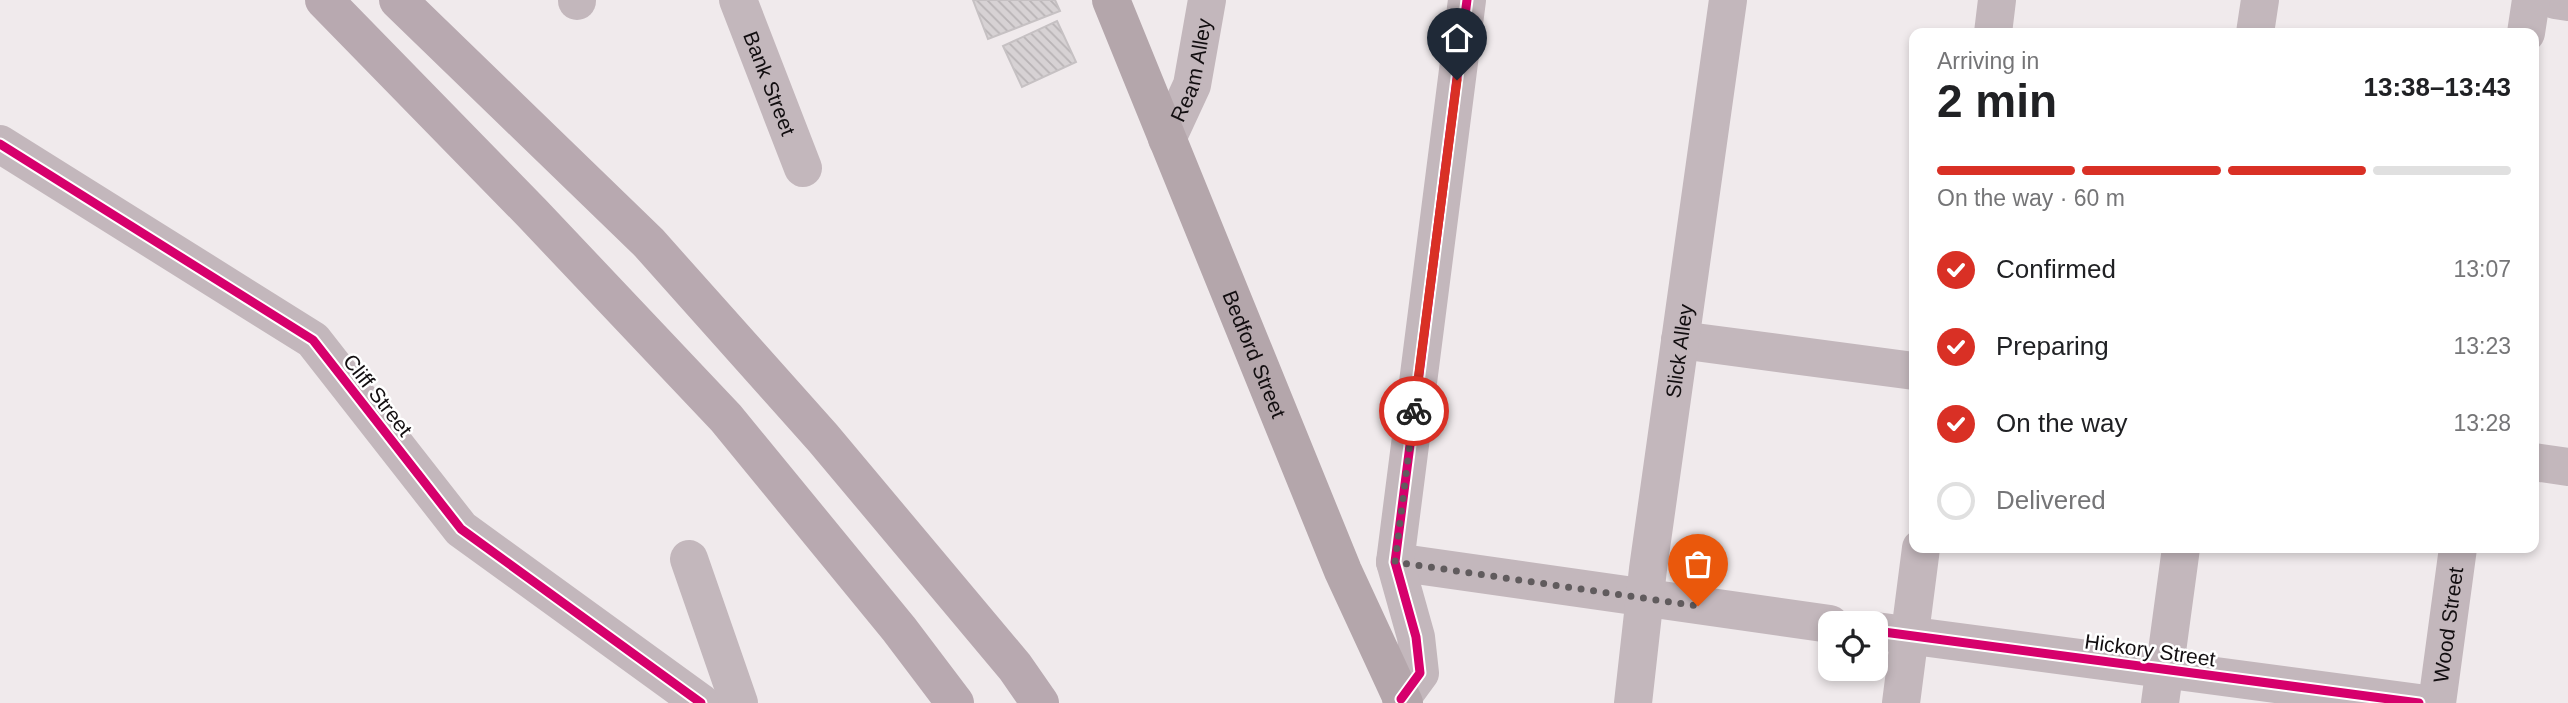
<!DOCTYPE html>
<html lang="en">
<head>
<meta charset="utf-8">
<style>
	:root { --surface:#fff; --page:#f6f6f6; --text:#202124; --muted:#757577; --line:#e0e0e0; --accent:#d93025 }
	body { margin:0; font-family:Helvetica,sans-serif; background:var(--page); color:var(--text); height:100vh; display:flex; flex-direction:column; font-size:26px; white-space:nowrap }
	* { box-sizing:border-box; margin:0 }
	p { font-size:23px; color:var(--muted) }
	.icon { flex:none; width:38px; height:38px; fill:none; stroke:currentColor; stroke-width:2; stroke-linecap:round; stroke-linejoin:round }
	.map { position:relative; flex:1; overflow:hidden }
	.panel { position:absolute; left:1909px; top:28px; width:630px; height:525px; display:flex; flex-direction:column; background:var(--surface); border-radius:14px; box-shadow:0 4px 10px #0003 }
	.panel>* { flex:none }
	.fabs { position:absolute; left:1818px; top:611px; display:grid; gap:14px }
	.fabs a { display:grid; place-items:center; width:70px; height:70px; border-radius:14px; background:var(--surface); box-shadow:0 4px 10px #0003; font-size:35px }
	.pin { position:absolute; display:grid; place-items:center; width:60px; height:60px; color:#fff; margin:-72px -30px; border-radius:50% 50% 50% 0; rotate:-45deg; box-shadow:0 0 7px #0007 }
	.pin .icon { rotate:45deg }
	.courier { position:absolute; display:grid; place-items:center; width:70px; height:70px; margin:-35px; border:5px solid #d93025; border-radius:50%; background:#fff; color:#222; box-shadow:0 2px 9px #0007 }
	.headline em { font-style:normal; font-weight:600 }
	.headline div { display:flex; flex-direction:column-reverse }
	.headline { display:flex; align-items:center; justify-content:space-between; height:119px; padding:0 28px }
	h1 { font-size:46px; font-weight:600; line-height:52px }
	.bar { display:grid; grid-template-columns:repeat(4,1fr); gap:10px 7px; align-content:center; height:84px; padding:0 28px }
	.bar i { height:9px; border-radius:5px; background:var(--line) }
	.bar .current { background:var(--accent) }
	.bar p { grid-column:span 4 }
	ol { padding:0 28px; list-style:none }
	li { display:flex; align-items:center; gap:21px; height:77px }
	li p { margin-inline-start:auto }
	li .icon { padding:7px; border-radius:50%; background:var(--accent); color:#fff; stroke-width:4 }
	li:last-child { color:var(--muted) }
	li i { width:38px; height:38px; border:4px solid var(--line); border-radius:50% }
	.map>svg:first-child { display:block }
	.building { fill:url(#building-back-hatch); stroke:#c6c1c3; stroke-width:2 }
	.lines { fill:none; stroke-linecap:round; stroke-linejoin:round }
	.minor { stroke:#c3b7bc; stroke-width:38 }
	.major { stroke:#b4a6ab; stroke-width:38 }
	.highway { stroke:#b8a9b0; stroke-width:38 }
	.cycleway-casing { stroke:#fff; stroke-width:13 }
	.cycleway { stroke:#d6006c; stroke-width:9 }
	.done { stroke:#605b5d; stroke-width:7; stroke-dasharray:0 12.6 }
	.route { stroke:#d93025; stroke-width:9 }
	.labels { text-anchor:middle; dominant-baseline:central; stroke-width:5; stroke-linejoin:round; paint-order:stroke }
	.street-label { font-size:21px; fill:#120e10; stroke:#fff }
</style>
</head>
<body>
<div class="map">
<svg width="2568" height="703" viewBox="0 0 2568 703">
	<defs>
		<pattern id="building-back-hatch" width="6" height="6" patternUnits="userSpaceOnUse" patternTransform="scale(1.75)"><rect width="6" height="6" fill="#d7d2d4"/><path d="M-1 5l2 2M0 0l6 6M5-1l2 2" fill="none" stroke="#b8b3b5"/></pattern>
	</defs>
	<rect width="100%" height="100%" fill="#f0eaec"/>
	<path class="building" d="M973,0h82l5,11 -72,28z
		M1057,21l19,41 -54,25 -19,-41z"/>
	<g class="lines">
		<g class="minor">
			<path id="s1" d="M738,0l65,168"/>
			<path d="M2555,0l13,2"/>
			<path d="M577,1v-1"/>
			<path d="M1993,33l4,-33"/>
			<path d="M2255,33l5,-33"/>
			<path d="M2526,33l5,-33"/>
			<path id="s2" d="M1167,139l25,-54 15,-85"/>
			<path d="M0,144l313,196 148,189 240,174"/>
			<path d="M1680,340l234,31"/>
			<path d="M2534,462l34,5"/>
			<path d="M689,559l50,144"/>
			<path d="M1395,562l435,62"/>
			<path d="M1876,631l543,72"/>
			<path d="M1401,699l19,-26 -4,-36 -21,-75 72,-562"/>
			<path id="s3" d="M1633,703l15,-134 80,-569"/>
			<path d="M1901,703l20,-155"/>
			<path d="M2160,703l21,-155"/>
			<path id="s4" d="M2437,703l21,-155"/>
		</g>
		<path class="major" id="s5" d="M1111,0l232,571 61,132"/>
		<path class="highway" d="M324,0l208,213 194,205 173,211 56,74
			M398,0l251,243 174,195 192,229 25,36"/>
		<defs>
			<path id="cycleway" d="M0,144l313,196 148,189 240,174
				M1876,631l543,72
				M1401,699l19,-26 -4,-36 -21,-75 72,-562"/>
		</defs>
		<use href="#cycleway" class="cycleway-casing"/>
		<use href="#cycleway" class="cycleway"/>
	</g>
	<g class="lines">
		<path class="done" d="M1414,411l-19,151 303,44"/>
		<path class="route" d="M1414,411l43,-331"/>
	</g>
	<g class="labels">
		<g class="street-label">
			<text stroke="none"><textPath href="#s2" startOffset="74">Ream Alley</textPath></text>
			<text stroke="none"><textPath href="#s1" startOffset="89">Bank Street</textPath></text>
			<text stroke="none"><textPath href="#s3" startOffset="355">Slick Alley</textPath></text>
			<text stroke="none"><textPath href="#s5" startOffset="382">Bedford Street</textPath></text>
			<text transform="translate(378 395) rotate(52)">Cliff Street</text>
			<text stroke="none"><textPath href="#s4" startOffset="79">Wood Street</textPath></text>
			<text transform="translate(2150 650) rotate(8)">Hickory Street</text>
		</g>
	</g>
</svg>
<div class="fabs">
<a><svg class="icon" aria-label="locate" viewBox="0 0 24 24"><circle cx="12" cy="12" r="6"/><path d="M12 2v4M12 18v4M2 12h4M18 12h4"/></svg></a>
</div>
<div class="pin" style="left:1698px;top:606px;background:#ea580c"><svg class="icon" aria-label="bag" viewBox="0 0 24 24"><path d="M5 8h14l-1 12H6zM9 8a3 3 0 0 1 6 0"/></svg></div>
<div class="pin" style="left:1457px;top:80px;background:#1f2937"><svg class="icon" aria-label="home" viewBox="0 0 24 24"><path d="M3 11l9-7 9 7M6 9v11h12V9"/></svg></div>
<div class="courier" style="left:1414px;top:411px"><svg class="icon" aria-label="bike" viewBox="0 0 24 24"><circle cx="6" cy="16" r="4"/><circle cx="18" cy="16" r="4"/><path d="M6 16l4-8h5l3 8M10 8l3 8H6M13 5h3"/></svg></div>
<section class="panel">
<div class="headline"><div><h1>2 min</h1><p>Arriving in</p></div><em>13:38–13:43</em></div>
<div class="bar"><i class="current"></i><i class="current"></i><i class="current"></i><i></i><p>On the way · 60 m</p></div>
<ol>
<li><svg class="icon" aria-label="check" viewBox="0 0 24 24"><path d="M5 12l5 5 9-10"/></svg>Confirmed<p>13:07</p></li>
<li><svg class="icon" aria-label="check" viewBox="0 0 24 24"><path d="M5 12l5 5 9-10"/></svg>Preparing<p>13:23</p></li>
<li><svg class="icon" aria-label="check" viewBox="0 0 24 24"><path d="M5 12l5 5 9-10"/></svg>On the way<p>13:28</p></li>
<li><i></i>Delivered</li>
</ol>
</section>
</div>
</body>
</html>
